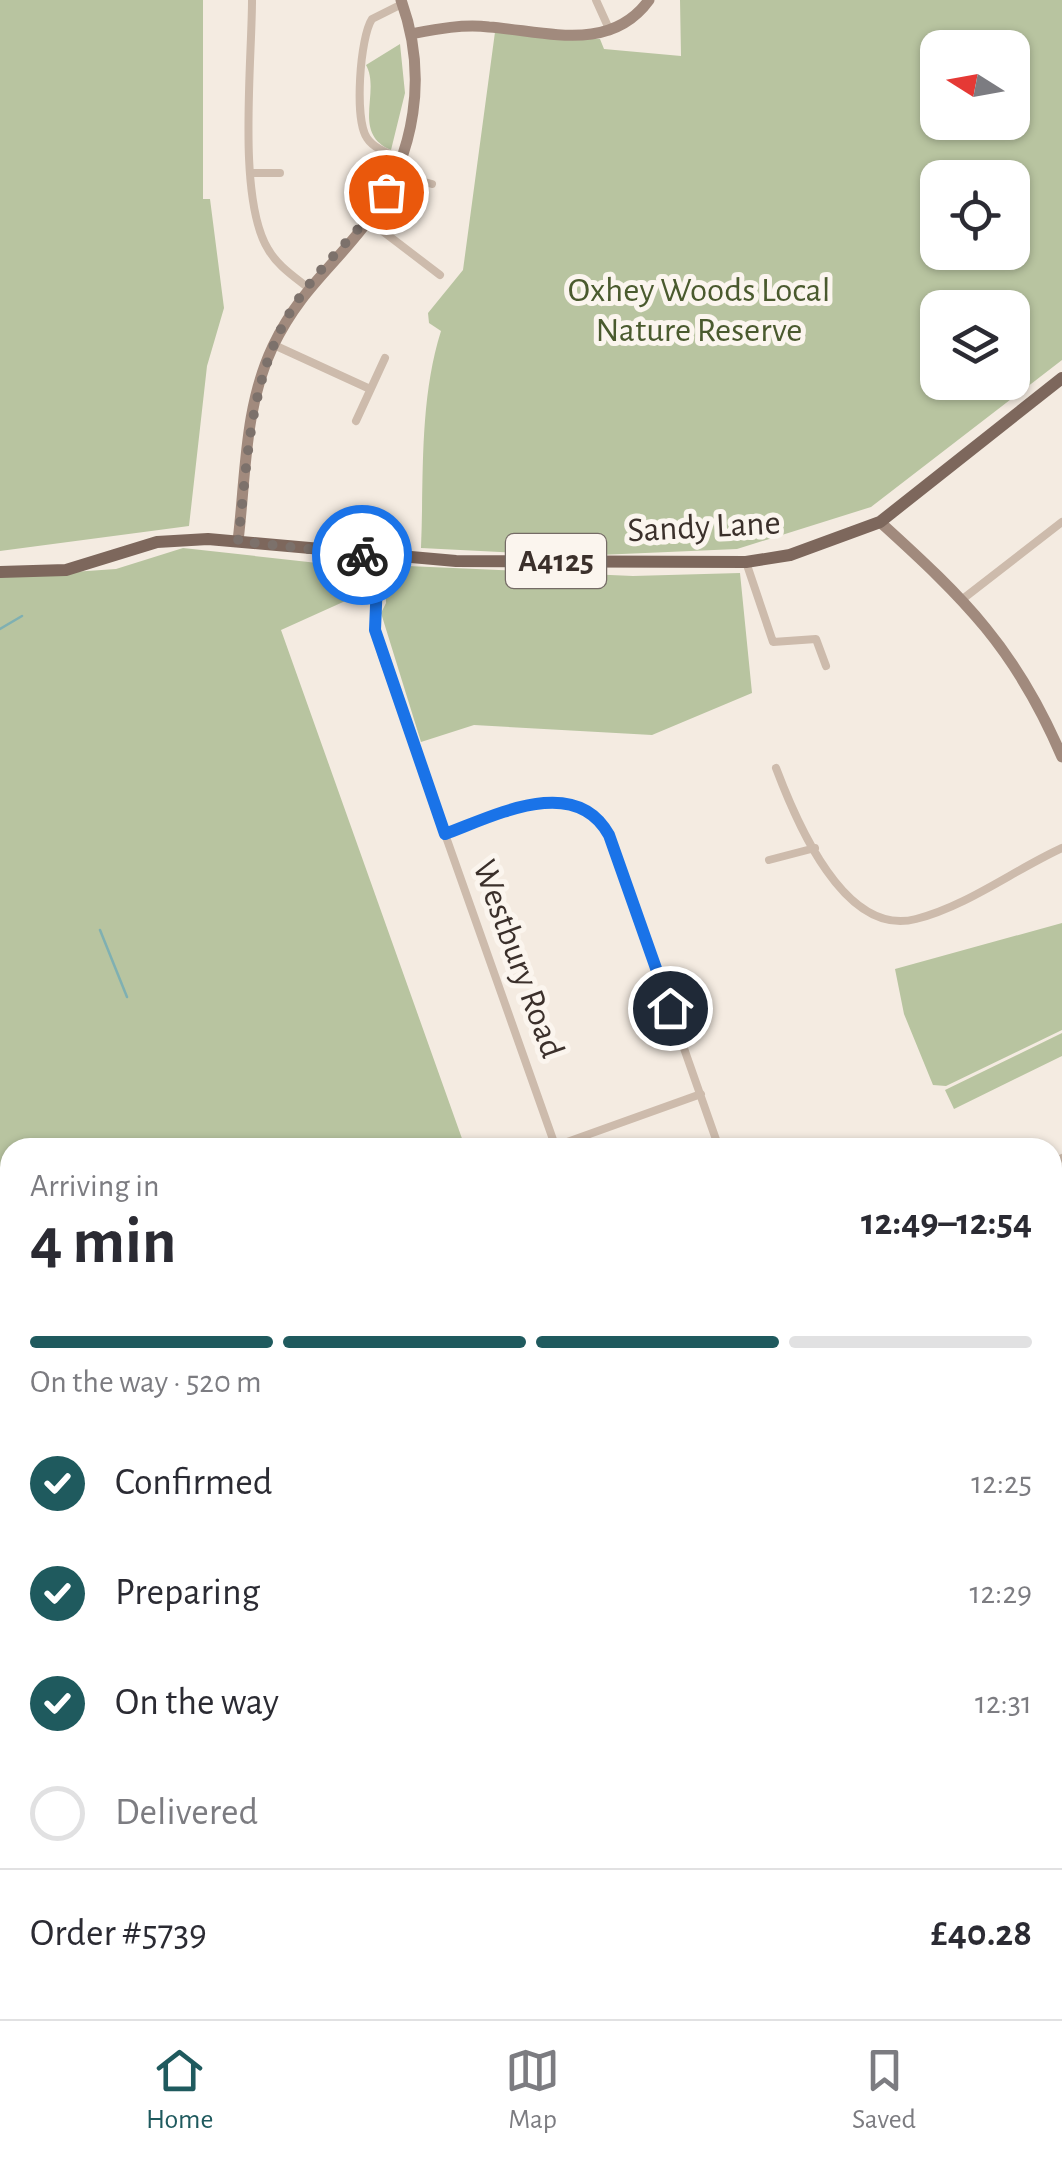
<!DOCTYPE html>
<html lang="en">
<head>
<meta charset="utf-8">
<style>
	:root { --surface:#fff; --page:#f2f2f3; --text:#2b2b33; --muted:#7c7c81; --line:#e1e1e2; --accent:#1f5a5e }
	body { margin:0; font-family:"Alegreya Sans",sans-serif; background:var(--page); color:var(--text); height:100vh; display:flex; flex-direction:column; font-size:38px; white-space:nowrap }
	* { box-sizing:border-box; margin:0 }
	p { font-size:32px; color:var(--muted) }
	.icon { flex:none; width:55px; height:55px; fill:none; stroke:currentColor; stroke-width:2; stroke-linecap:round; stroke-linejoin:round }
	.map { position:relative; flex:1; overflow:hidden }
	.sheet { position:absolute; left:0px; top:1138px; width:1062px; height:882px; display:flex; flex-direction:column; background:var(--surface); border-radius:30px 30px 0 0; box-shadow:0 2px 8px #0004 }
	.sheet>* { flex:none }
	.needle { width:65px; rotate:281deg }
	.fabs { position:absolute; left:920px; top:30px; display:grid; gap:20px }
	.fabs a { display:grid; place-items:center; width:110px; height:110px; border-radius:20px; background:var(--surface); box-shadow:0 2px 8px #0004; font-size:50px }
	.pin { position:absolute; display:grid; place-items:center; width:85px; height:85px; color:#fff; margin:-42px; border:5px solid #fff; border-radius:50%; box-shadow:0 2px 10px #0007 }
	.courier { position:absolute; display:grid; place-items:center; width:100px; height:100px; margin:-50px; border:8px solid #1a73e8; border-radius:50%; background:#fff; color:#222; box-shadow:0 2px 12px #0007 }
	.head em { font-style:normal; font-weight:700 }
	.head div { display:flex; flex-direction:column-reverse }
	.head { display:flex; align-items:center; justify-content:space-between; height:170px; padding:0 30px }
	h1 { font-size:65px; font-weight:700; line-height:75px }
	.bar { display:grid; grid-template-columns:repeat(4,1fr); gap:15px 10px; align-content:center; height:120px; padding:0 30px }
	.bar i { height:12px; border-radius:8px; background:var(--line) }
	.bar .active { background:var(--accent) }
	.bar p { grid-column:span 4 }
	.line { display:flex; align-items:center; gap:25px; padding:0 30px; border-top:2px solid var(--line) }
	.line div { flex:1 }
	ol { padding:0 30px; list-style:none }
	li { display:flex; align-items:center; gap:30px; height:110px }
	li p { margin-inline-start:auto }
	li .icon { padding:10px; border-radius:50%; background:var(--accent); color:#fff; stroke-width:4 }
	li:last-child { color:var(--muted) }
	li i { width:55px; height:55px; border:5px solid var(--line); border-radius:50% }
	.dock { display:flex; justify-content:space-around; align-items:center; height:140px; border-top:2px solid var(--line); background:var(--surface); font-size:28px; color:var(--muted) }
	.dock a { display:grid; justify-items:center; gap:5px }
	.dock .active { color:var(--accent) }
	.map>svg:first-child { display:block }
	.green { fill:#b8c4a0; fill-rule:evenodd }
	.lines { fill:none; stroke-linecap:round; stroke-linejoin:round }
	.stream { stroke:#7fb0b2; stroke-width:2.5 }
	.street { stroke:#cdbbac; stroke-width:8 }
	.secondary { stroke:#a18a7d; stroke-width:11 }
	.primary { stroke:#7d675c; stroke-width:12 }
	.rail-casing { stroke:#3b302b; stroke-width:6 }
	.rail { stroke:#fbf5ee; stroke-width:2.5; stroke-dasharray:8; stroke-linecap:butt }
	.done { stroke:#7c716b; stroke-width:10; stroke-dasharray:0 18 }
	.route { stroke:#1a73e8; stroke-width:12 }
	.labels { text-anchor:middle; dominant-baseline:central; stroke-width:10; stroke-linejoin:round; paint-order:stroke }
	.shield { fill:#fbf5ee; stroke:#756b66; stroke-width:2.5 }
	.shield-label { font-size:32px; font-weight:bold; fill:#3b302b }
	.park-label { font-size:35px; fill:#4a5a2e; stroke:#fbf5ee }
	.street-label { font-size:35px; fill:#3b302b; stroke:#fbf5ee }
</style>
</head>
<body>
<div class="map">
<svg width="1062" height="2019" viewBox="0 0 1062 2019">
	<rect width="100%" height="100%" fill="#f4ebe1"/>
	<path class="green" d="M0,0h203v199h7l14,109 -17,58 -18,160 -189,25z
		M680,0h382v360l-191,147 -134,42 -161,7 -155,-8c3,-72 -2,-147 20,-217l-12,-8 -1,-10 35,-43 32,-238 105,7 4,10 77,7zM938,48h74v74h-74zM938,178h74v74h-74zM938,308h74v74h-74z
		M400,44l5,49 -14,57c-40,-17 -10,-58 -25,-85z
		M183,548l180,20v25l-82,37 184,517 -455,1v862h136l-48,9h-98v-1442l116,-8z
		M385,565l248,11 107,-3 12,120 -100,42 -178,-10 -53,17 -40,-129 5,-10z
		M1062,923v107l-116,56 -13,-1 -29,-71 -9,-45z
		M1062,1033v23l-108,53 -9,-19z
		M296,2010h289l-32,9h-294z"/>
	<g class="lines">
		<path class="stream" d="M0,629l22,-13
			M100,930l27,67
			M425,2019l41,-9"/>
		<path class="street" d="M252,0c0,62 -15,198 16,249 9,16 24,26 39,38
			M596,0l14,31
			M402,159c-12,-5 -28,-10 -35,-21 -13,-19 -7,-101 5,-119l30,-15
			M251,173h29
			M395,174l37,10
			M368,220l72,55
			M274,345l96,44
			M356,421l29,-63
			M378,557l-4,59 7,37 175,495
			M746,562l27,80 43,-3 10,27
			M964,598l98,-76
			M776,768c20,53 68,170 140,151 51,-13 98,-49 146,-71
			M445,834c49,-18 130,-61 164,1l110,313
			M769,860l46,-12
			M556,1146l145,-52
			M1052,1163l10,-5
			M1052,1367l10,-1
			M1052,1541l10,-1
			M1052,1713l10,-2
			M1052,1976l10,6
			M569,2019l32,-9
			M1058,2019l4,-1"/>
		<path class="secondary" d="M411,34c26,-5 51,-10 78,-7 56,4 121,27 160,-27
			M880,522c85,77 136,127 182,235
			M238,541c8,-66 6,-134 35,-195 28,-58 62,-80 97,-128 46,-64 58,-144 31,-218"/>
		<path class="primary" d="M0,572l66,-2 91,-28 51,-3 248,22 290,1 44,-7 90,-33 182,-144"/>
		<defs>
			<path id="rail" d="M1052,1838l10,-2
				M118,2019l47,-9
				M189,2019l41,-9"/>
		</defs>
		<use href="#rail" class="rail-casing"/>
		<use href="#rail" class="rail"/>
	</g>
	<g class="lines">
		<path class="done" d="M362,555l-124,-14c11,-90 11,-179 70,-255 25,-33 56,-58 78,-94"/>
		<path class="route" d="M362,555l16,2 -3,73 70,204c49,-18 130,-61 164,1l61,173"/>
	</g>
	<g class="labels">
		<rect class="shield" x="506" y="534" width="100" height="54" rx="8"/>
		<g class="shield-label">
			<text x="556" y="561">A4125</text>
		</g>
		<g class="park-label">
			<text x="699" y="290">Oxhey Woods Local<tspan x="699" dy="40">Nature Reserve</tspan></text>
		</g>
		<g class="street-label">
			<text transform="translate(704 527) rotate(-3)">Sandy Lane</text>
			<text transform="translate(518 959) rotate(70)">Westbury Road</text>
		</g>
	</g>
</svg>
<div class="fabs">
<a><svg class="needle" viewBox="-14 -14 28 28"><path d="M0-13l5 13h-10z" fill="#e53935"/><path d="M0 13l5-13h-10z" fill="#7c7c81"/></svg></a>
<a><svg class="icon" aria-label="locate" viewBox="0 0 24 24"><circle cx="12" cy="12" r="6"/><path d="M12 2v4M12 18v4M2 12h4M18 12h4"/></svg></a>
<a><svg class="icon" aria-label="layers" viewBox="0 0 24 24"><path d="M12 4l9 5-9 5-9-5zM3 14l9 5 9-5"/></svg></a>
</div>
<div class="pin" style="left:386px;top:192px;background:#ea580c"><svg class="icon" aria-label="bag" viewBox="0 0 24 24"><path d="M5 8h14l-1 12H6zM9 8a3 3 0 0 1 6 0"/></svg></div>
<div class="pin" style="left:670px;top:1008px;background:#1f2937"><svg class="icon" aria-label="home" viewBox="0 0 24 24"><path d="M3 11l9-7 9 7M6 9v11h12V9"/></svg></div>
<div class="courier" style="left:362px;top:555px"><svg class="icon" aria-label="bike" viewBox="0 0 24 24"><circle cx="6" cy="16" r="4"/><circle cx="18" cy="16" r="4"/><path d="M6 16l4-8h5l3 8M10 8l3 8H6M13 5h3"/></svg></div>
<section class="sheet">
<div class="head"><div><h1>4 min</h1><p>Arriving in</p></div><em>12:49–12:54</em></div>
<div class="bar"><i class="active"></i><i class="active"></i><i class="active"></i><i></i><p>On the way · 520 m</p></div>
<ol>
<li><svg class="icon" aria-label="check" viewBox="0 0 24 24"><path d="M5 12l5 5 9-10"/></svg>Confirmed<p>12:25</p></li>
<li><svg class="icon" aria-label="check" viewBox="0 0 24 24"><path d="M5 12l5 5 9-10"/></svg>Preparing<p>12:29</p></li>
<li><svg class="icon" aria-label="check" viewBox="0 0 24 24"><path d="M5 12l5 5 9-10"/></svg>On the way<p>12:31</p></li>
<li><i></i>Delivered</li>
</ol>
<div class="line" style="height:130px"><div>Order #5739</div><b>£40.28</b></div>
</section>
</div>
<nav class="dock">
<a class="active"><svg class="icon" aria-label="home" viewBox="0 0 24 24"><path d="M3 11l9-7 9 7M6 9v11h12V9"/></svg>Home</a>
<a><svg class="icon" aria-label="map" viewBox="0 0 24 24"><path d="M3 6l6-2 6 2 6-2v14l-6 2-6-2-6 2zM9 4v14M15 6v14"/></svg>Map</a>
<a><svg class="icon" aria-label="saved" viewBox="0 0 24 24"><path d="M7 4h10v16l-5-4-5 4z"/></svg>Saved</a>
</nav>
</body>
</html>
